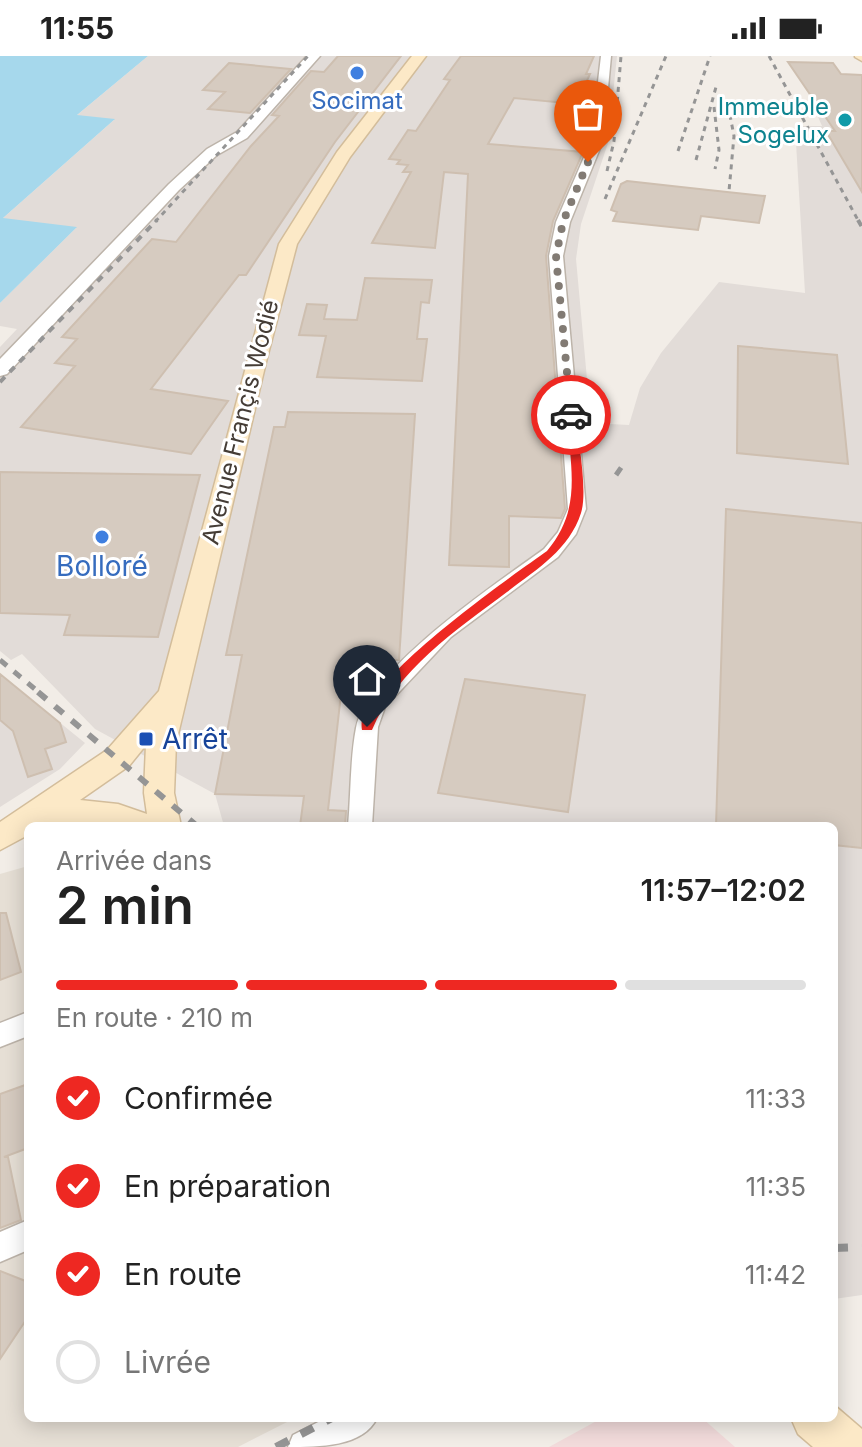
<!DOCTYPE html>
<html lang="fr">
<head>
<meta charset="utf-8">
<style>
	:root { --surface:#fff; --page:#f2f2f2; --text:#222; --muted:#767676; --line:#e0e0e0; --accent:#ee2822 }
	body { margin:0; font-family:Inter,sans-serif; background:var(--page); color:var(--text); height:100vh; display:flex; flex-direction:column; font-size:30px; white-space:nowrap }
	* { box-sizing:border-box; margin:0 }
	p { font-size:26px; color:var(--muted) }
	.icon { flex:none; width:44px; height:44px; fill:none; stroke:currentColor; stroke-width:2; stroke-linecap:round; stroke-linejoin:round }
	.map { position:relative; flex:1; overflow:hidden }
	.side { position:absolute; left:24px; top:766px; width:814px; height:600px; display:flex; flex-direction:column; background:var(--surface); border-radius:12px; box-shadow:0 4px 20px #0003 }
	.side>* { flex:none }
	.pin { position:absolute; display:grid; place-items:center; width:68px; height:68px; color:#fff; margin:-82px -34px; border-radius:50% 50% 50% 0; rotate:-45deg; box-shadow:0 0 8px #0007 }
	.pin .icon { rotate:45deg }
	.courier { position:absolute; display:grid; place-items:center; width:80px; height:80px; margin:-40px; border:6px solid #ee2822; border-radius:50%; background:#fff; color:#222; box-shadow:0 2px 10px #0007 }
	.summary em { font-style:normal; font-weight:600 }
	.summary div { display:flex; flex-direction:column-reverse }
	.summary { display:flex; align-items:center; justify-content:space-between; height:136px; padding:0 32px }
	h1 { font-size:52px; font-weight:600; line-height:60px }
	.bar { display:grid; grid-template-columns:repeat(4,1fr); gap:12px 8px; align-content:center; height:96px; padding:0 32px }
	.bar i { height:10px; border-radius:6px; background:var(--line) }
	.bar .current { background:var(--accent) }
	.bar p { grid-column:span 4 }
	ol { padding:0 32px; list-style:none }
	li { display:flex; align-items:center; gap:24px; height:88px }
	li p { margin-inline-start:auto }
	li .icon { padding:8px; border-radius:50%; background:var(--accent); color:#fff; stroke-width:4 }
	li:last-child { color:var(--muted) }
	li i { width:44px; height:44px; border:4px solid var(--line); border-radius:50% }
	.status { display:flex; justify-content:space-between; align-items:center; height:56px; padding:0 40px; background:var(--surface); direction:ltr }
	.status svg { height:22px; fill:currentColor }
	.map>svg:first-child { display:block }
	.residential { fill:#e6dfd5 }
	.industrial { fill:#e2dcd8 }
	.medical { fill:#f2dbdb }
	.water { fill:#a6d8ec }
	.building { fill:#d6cbc0; stroke:#cebfb0; stroke-width:2 }
	.lines { fill:none; stroke-linecap:round; stroke-linejoin:round }
	.minor-casing { stroke:#bdb4aa; stroke-width:3 }
	.tertiary-casing { stroke:#bdb4aa; stroke-width:3 }
	.secondary-casing { stroke:#d3bd9b; stroke-width:3 }
	.minor { fill:#fff; fill-rule:evenodd }
	.tertiary { fill:#fff; fill-rule:evenodd }
	.secondary { fill:#fce9c7; fill-rule:evenodd }
	.rail-far4 { stroke:#959595; stroke-width:3; stroke-dasharray:5 5; stroke-linecap:butt }
	.rail-far3 { stroke:#959595; stroke-width:4; stroke-dasharray:7 7; stroke-linecap:butt }
	.rail-far2 { stroke:#959595; stroke-width:5; stroke-dasharray:9 9; stroke-linecap:butt }
	.rail-far1 { stroke:#959595; stroke-width:6; stroke-dasharray:11 11; stroke-linecap:butt }
	.rail { stroke:#959595; stroke-width:8; stroke-dasharray:14 14; stroke-linecap:butt }
	.route { fill:#ee2822 }
	.done { stroke:#827b74; stroke-width:8; stroke-dasharray:0 14.4 }
	.shop-dot { fill:#3f7fe0; stroke:#fff; stroke-width:3 }
	.culture-dot { fill:#0f9aa8; stroke:#fff; stroke-width:3 }
	.transit-dot { fill:#1a4fb4; stroke:#fff; stroke-width:3 }
	.labels { text-anchor:middle; dominant-baseline:central; stroke-width:6; stroke-linejoin:round; paint-order:stroke }
	.far-shop-label { font-size:24px; fill:#366cbe; stroke:#fff }
	.far-culture-label { font-size:24px; fill:#0d838f; stroke:#fff; text-anchor:end }
	.far-street-label { font-size:24px; fill:#453d36; stroke:#fff }
	.shop-label { font-size:28px; fill:#366cbe; stroke:#fff }
	.transit-label { font-size:28px; fill:#164399; stroke:#fff; text-anchor:start }
</style>
</head>
<body>
<div class="status"><b>11:55</b><svg viewBox="0 0 49 12"><path d="M0 12V9h3v3zM5 12V6h3v6zM10 12V3h3v9zM15 12V0h3v12zM26 1h20v11H26zM47 4h2v5h-2z"/></svg></div>
<div class="map">
<svg width="862" height="1391" viewBox="0 0 862 1391">
	<rect width="100%" height="100%" fill="#f2ede7"/>
	<path class="residential" d="M28,810v552h267l-57,29h-238v-573z"/>
	<path class="industrial" d="M148,0h469l-9,87 -27,81 -5,35 15,164 38,2 11,-37 21,-35 58,-71 86,11 -10,-167h27l-13,-30h53v1199l-28,4v-473h-610l-9,-32 -120,-65 -73,-75 -11,6 -11,-9v-304l17,-18 -17,-3v-23l76,-75 -74,-9 112,-99 -38,-4z
		M0,618l85,69 -25,26 -60,38z"/>
	<path class="medical" d="M602,1362h100l33,29h-186z"/>
	<path class="water" d="M0,0h148l-71,59 38,4 -112,99 74,9 -77,76z"/>
	<path class="building" d="M338,0h63l-66,86 -89,133h-7l-88,114 77,12 -37,53 -170,-27 54,-61 -20,-3 22,-24 -15,-2 90,-98 24,3 75,-96 28,-30 -7,-1 39,-44 13,1z
		M461,0h133l-8,18h4l-14,30 -62,-6 -26,46 95,8 -30,69 -7,35 19,253 -4,9 -52,-2v51l-60,-2 19,-391 -24,-2 -9,76 -63,-5 39,-71h-8l5,-7 -11,-1 3,-4 -11,-1 19,-29 8,1 34,-51 -6,-1z
		M788,6l45,1 8,11 21,1v117l-36,-61h9z
		M229,7l62,6 -41,44 -42,-4 17,-17 -22,-2z
		M627,125l54,6 84,9 -6,27 -58,-7 -3,14 -85,-9 4,-9 -6,-2 10,-26z
		M365,222l67,2 -3,23 -8,-1 -4,37h10l-5,42 -105,-4 9,-41 -27,-1 8,-31 20,1 -3,14 33,1z
		M738,290l99,9 11,109 -111,-11z
		M288,356l127,2 -16,246h-16l-1,16h-39l-15,134 18,1 -1,15h-45l4,-30 -89,-2 27,-139h-16l48,-228h11z
		M0,416l200,3 -42,162 -94,-2 6,-20 -70,-2z
		M726,453l136,14v325l-28,-3v-19h-118z
		M0,618l60,49 6,19 -21,7 7,20 -24,8 -15,-46 -13,-11z
		M465,623l120,16 -17,117 -130,-19z
		M0,857h6l15,59 -21,8z
		M28,1028v64l-24,9h4l13,63 -21,8v-134z
		M0,1215l28,11v35l-28,42z"/>
	<g class="lines">
		<defs>
			<path id="minor" d="M601,0h10l-8,85 -33,81 -7,34 23,253 -10,25 -18,23 -107,80 -66,70 -7,20 -6,99h-24c3,-32 2,-67 8,-98 12,-59 140,-144 188,-179l14,-17 10,-23 -19,-253 7,-34 35,-81z
				M28,956v24l-28,11v-24z
				M28,1164v30l-28,12v-30z
				M326,1362h51c-14,29 -58,29 -89,29l5,-12z"/>
			<path id="tertiary" d="M307,0h13l-73,82 -30,17 -38,35 -172,184 -7,2v-17l169,-175 38,-35 30,-17z"/>
			<path id="secondary" d="M412,0h14l-76,101 -53,87 -30,114 -91,385 -2,50 7,33h-153v9l-28,15v-28l107,-72 52,-59 120,-447 58,-92zM146,689l-2,48 3,21 -29,-10 -38,-4 49,-34z
				M862,0v5l-7,-4v-1z
				M834,1349l28,24v18h-49l-15,-13 -7,-16h43z"/>
		</defs>
		<use href="#minor" class="minor-casing"/>
		<use href="#tertiary" class="tertiary-casing"/>
		<use href="#secondary" class="secondary-casing"/>
		<use href="#minor" class="minor"/>
		<use href="#tertiary" class="tertiary"/>
		<use href="#secondary" class="secondary"/>
		<path class="rail-far4" d="M769,0l90,166
			M728,49l6,31 -5,55
			M714,51l5,43 -4,19
			M678,95l32,-95
			M696,104l20,-73
			M607,115l7,-30 7,-85
			M605,143l61,-143
			M155,166l153,-166"/>
		<path class="rail-far3" d="M858,164l4,7
			M0,326l157,-162"/>
		<path class="rail-far2" d="M616,419l9,-13
			M0,604l41,34"/>
		<path class="rail-far1" d="M38,636l159,134"/>
		<path class="rail" d="M834,1192l28,-1
			M276,1391l56,-29"/>
	</g>
	<path class="route" d="M571,356l5,3c2,25 12,76 5,98 -12,37 -44,56 -74,79 -51,38 -110,78 -135,138h-10c-10,-44 150,-154 185,-179 36,-43 23,-83 20,-136z"/>
	<g class="lines">
		<path class="done" d="M571,359l-15,-159 7,-34 25,-60"/>
	</g>
	<g class="shop-dot">
		<circle cx="357" cy="17" r="8"/>
		<circle cx="102" cy="481" r="8"/>
	</g>
	<circle class="culture-dot" cx="845" cy="64" r="8"/>
	<rect class="transit-dot" x="138" y="675" width="16" height="16" rx="4"/>
	<g class="labels">
		<g class="far-shop-label">
			<text x="357" y="44">Socimat</text>
		</g>
		<g class="far-culture-label">
			<text x="829" y="50">Immeuble<tspan x="829" dy="28">Sogelux</tspan></text>
		</g>
		<g class="far-street-label">
			<text transform="translate(240 366) rotate(-76)">Avenue Françis Wodié</text>
		</g>
		<g class="shop-label">
			<text x="102" y="510">Bolloré</text>
		</g>
		<g class="transit-label">
			<text x="162" y="683">Arrêt</text>
		</g>
	</g>
</svg>
<div class="pin" style="left:588px;top:106px;background:#ea580c"><svg class="icon" aria-label="bag" viewBox="0 0 24 24"><path d="M5 8h14l-1 12H6zM9 8a3 3 0 0 1 6 0"/></svg></div>
<div class="pin" style="left:367px;top:671px;background:#1f2937"><svg class="icon" aria-label="home" viewBox="0 0 24 24"><path d="M3 11l9-7 9 7M6 9v11h12V9"/></svg></div>
<div class="courier" style="left:571px;top:359px"><svg class="icon" aria-label="car" viewBox="0 0 24 24"><path d="M5 17H2v-5l4-1 3-4h7l3 4 3 1v5h-3M9 17h6M6 11h13"/><circle cx="7" cy="17" r="2"/><circle cx="17" cy="17" r="2"/></svg></div>
<section class="side">
<div class="summary"><div><h1>2 min</h1><p>Arrivée dans</p></div><em>11:57–12:02</em></div>
<div class="bar"><i class="current"></i><i class="current"></i><i class="current"></i><i></i><p>En route · 210 m</p></div>
<ol>
<li><svg class="icon" aria-label="check" viewBox="0 0 24 24"><path d="M5 12l5 5 9-10"/></svg>Confirmée<p>11:33</p></li>
<li><svg class="icon" aria-label="check" viewBox="0 0 24 24"><path d="M5 12l5 5 9-10"/></svg>En préparation<p>11:35</p></li>
<li><svg class="icon" aria-label="check" viewBox="0 0 24 24"><path d="M5 12l5 5 9-10"/></svg>En route<p>11:42</p></li>
<li><i></i>Livrée</li>
</ol>
</section>
</div>
</body>
</html>
